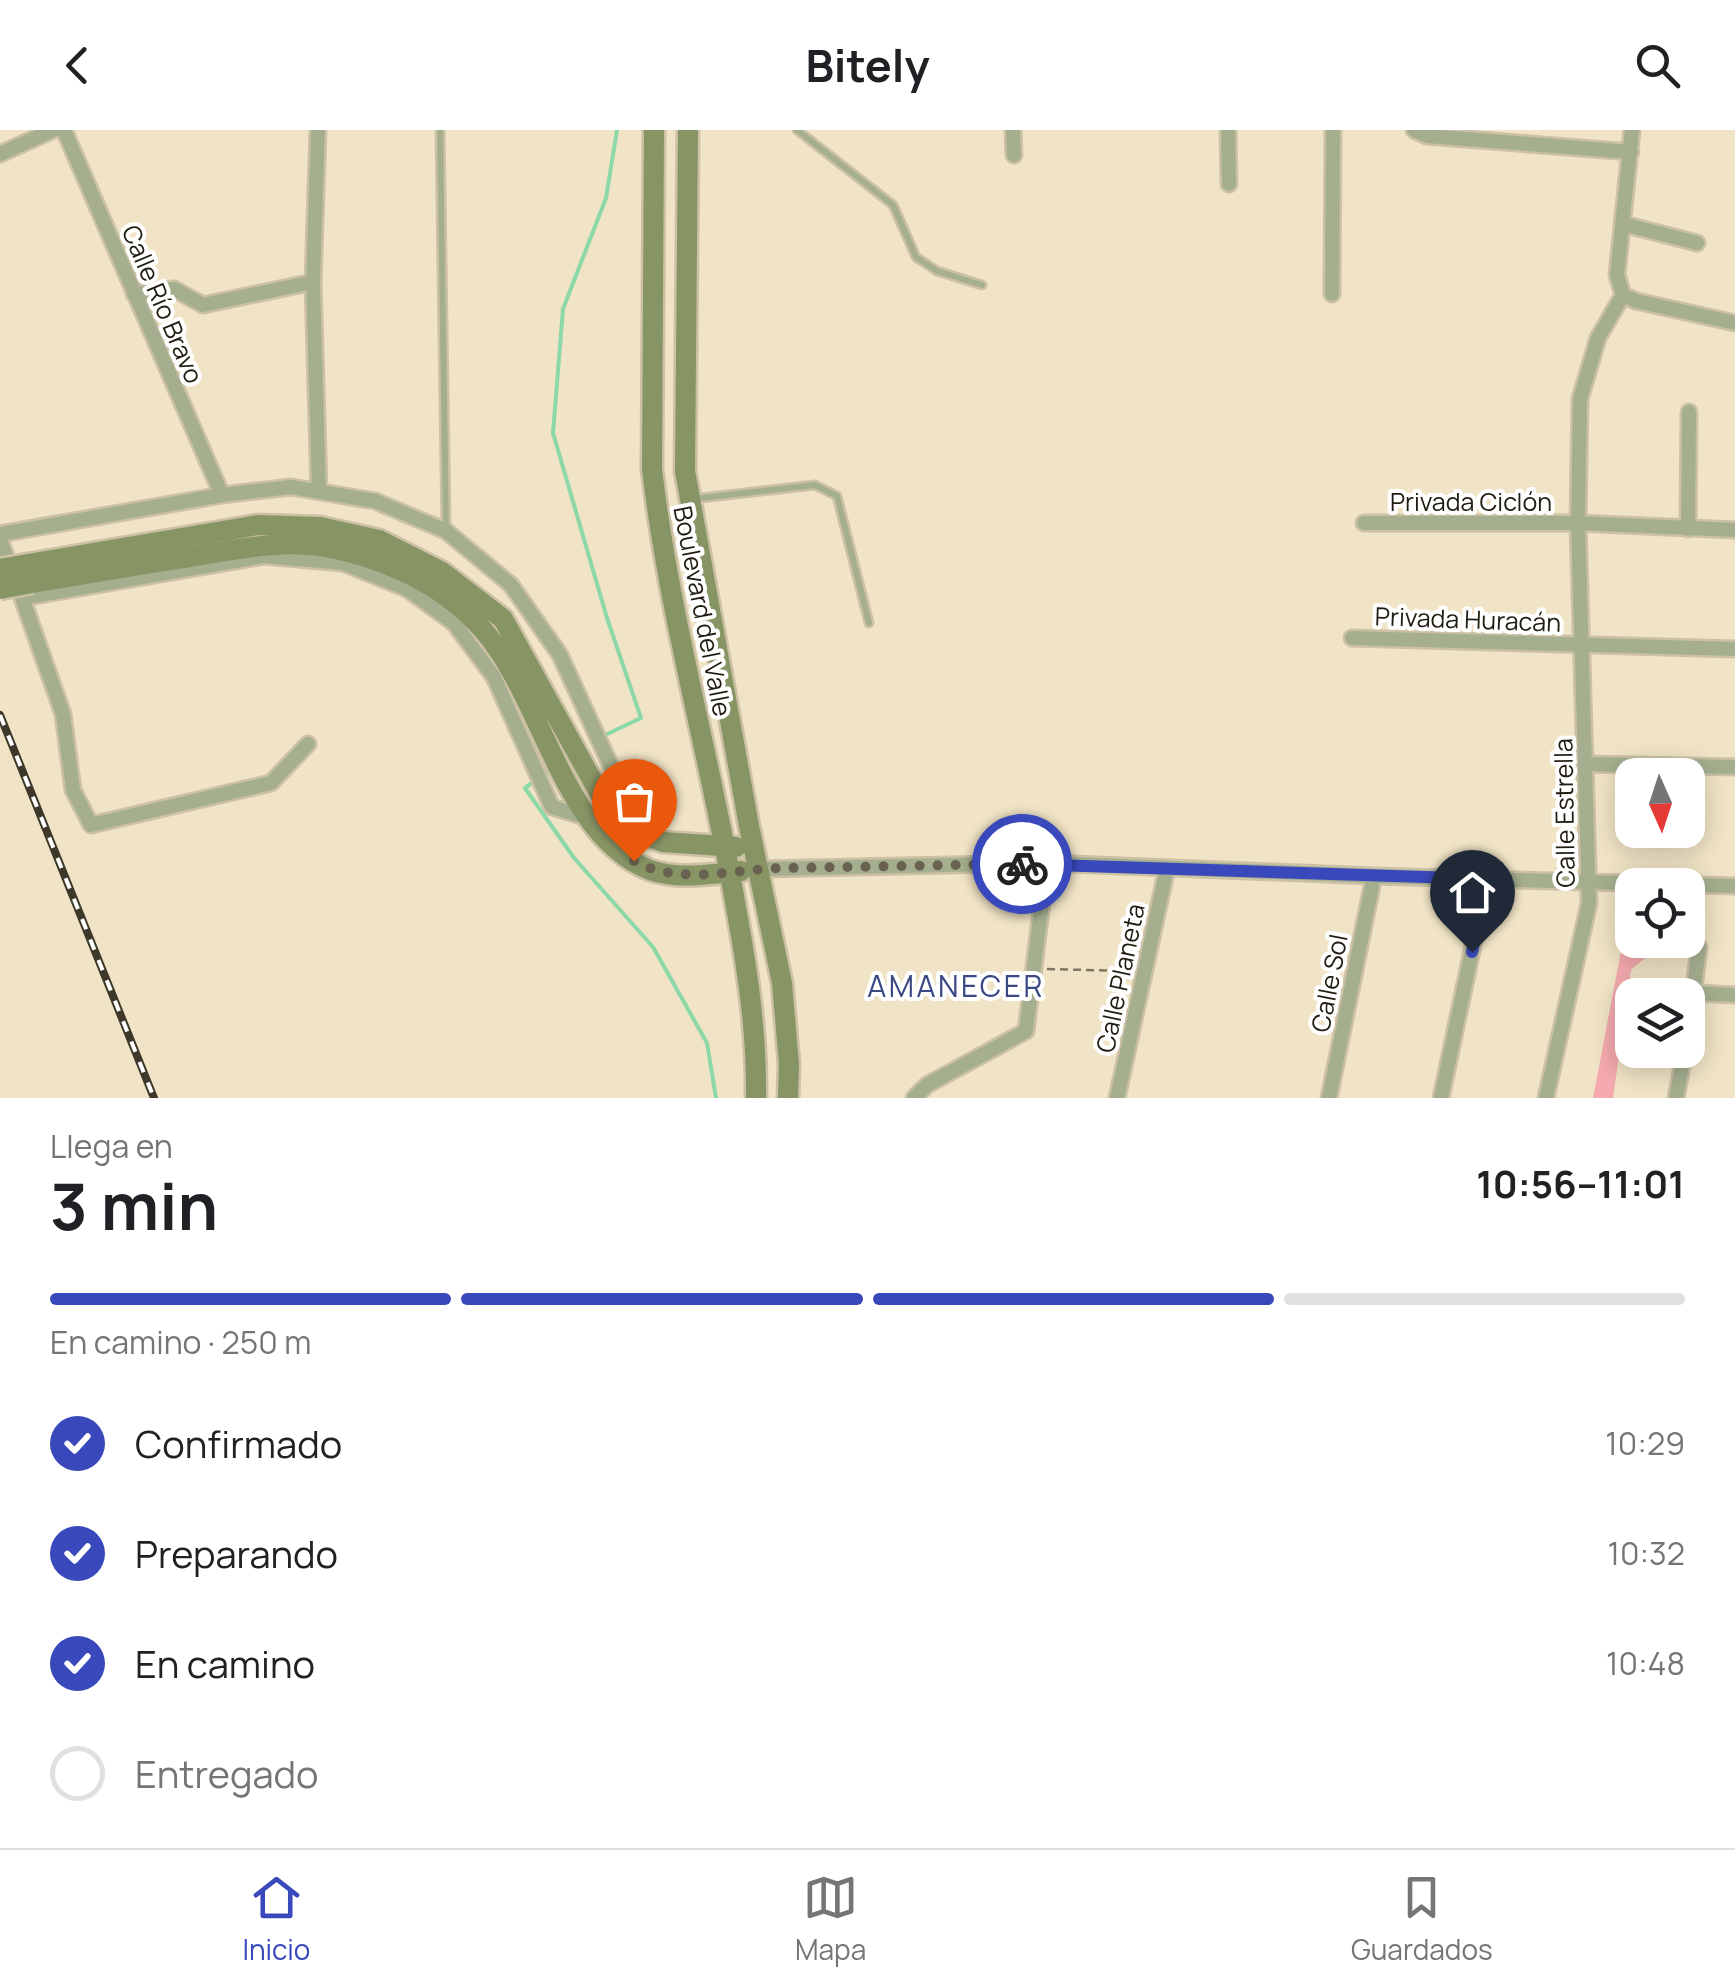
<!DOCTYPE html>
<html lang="es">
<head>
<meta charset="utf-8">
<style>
	:root { --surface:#fff; --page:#f6f6f6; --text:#202124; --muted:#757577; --line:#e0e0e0; --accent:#3949bc }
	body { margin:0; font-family:Manrope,sans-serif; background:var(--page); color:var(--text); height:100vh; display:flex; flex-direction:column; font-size:38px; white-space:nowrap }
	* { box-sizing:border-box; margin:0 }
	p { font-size:32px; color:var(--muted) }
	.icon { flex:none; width:55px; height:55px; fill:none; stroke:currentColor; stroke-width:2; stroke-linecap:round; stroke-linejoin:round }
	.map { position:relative; height:968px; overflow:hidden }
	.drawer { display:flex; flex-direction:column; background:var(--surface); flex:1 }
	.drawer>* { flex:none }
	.needle { width:65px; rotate:177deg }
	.controls { position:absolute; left:1615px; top:628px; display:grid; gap:20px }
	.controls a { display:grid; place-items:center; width:90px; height:90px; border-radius:20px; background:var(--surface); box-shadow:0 5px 25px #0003; font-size:50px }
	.pin { position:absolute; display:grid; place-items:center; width:85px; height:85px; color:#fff; margin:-102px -42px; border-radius:50% 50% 50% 0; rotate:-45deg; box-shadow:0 0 10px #0007 }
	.pin .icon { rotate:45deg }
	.courier { position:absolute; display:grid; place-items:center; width:100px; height:100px; margin:-50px; border:8px solid #3949bc; border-radius:50%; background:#fff; color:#222; box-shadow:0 2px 12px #0007 }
	.overview em { font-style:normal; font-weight:700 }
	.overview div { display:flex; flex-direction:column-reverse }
	.overview { display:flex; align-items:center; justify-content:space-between; height:170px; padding:0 50px }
	h1 { font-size:65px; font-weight:700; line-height:75px }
	.bar { display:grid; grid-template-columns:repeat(4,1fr); gap:15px 10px; align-content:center; height:120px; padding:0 50px }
	.bar i { height:12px; border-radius:8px; background:var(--line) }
	.bar .selected { background:var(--accent) }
	.bar p { grid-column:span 4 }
	ol { padding:0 50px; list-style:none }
	li { display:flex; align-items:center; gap:30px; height:110px }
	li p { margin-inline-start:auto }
	li .icon { padding:10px; border-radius:50%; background:var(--accent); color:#fff; stroke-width:4 }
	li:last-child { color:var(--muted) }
	li i { width:55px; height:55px; border:5px solid var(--line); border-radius:50% }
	header { display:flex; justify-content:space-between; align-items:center; height:130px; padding:0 50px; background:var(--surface); font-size:45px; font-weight:700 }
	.dock { display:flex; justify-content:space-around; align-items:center; height:140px; border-top:2px solid var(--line); background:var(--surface); font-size:28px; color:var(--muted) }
	.dock a { display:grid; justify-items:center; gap:5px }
	.dock .selected { color:var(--accent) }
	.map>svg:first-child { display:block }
	.green { fill:#f4aaae }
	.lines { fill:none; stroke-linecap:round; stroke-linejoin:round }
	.stream { stroke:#8cd8a8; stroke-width:4 }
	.lane-casing { stroke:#ccc0a5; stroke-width:11 }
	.street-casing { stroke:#ccc0a5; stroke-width:19 }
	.secondary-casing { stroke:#ccc0a5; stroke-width:25 }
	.path { stroke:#807763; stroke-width:2.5; stroke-dasharray:8 5; stroke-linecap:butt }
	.lane { stroke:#a5af8f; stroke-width:6 }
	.street { stroke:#a5af8f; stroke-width:14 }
	.secondary { stroke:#879464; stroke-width:20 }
	.rail-casing { stroke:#3e382a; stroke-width:8 }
	.rail { stroke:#fff; stroke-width:4; stroke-dasharray:11; stroke-linecap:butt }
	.secondary-bridge-casing { stroke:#ccc0a5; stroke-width:25; stroke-linecap:butt }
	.secondary-bridge { stroke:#879464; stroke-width:20 }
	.done { stroke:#6a6250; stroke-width:10; stroke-dasharray:0 18 }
	.route { stroke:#3949bc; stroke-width:12 }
	.labels { text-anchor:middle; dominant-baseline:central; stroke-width:8; stroke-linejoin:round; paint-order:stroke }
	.street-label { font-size:25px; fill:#211c11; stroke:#fff }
	.quarter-label { font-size:30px; letter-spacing:2.5px; fill:#3a4883; stroke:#fff }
</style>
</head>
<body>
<header><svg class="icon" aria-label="back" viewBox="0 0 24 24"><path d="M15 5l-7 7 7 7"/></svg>Bitely<svg class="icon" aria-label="search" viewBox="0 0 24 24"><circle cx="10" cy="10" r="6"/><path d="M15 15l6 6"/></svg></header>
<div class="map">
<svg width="1735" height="968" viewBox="0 0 1735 968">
	<rect width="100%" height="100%" fill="#f1e4c6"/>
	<path class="green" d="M1644,810h22l-35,30 -18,128h-20l28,-147z"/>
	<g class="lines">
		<path class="stream" d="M603,606l38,-18 -34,-100 -54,-185 10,-124 43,-111 11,-68
			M553,638l-28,20 49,70 79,89 54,96 9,55"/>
		<defs>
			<path id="lane" d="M440,0l6,399
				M797,0l96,75 23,52 21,14 45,14
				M692,369l123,-14 22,11 32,127"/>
			<path id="street" d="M64,0l158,365
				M1013,0l1,25
				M1228,0l1,54
				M1414,0l13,6 204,16
				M0,24l53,-24
				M1623,94l74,19
				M313,152l6,209
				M134,164l40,-5 29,16 110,-23 5,-152
				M1332,164l1,-164
				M1623,165l-6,-20 15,-145
				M1623,165l13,6 99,22
				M1364,393h214l157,7
				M1688,399l1,-117
				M0,404l222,-39 69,-8 84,14 71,30 65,54 49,70 54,118 -7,34
				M0,410l12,32
				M20,462l43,122 10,76 18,35 180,-42 37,-39
				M22,468l242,-42 79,7 64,26 47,34 40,54 58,130 33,10
				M1352,508l383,11
				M1586,634l149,3
				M758,739l289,-6 327,13 361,10
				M1695,863l40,2
				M1688,906l11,-89
				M914,968l13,-13 99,-54 21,-168
				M1117,968l50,-230
				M1329,968l45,-222
				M1441,968l46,-219
				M1546,968l43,-195 -11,-380 2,-124 18,-61 25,-43
				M1676,968l9,-48"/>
			<path id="secondary" d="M654,0l-2,339c17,146 58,288 83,433 12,65 22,129 21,196
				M688,0l-3,341 64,355 33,157 7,81 -1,34
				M28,434l230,-39 62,2 59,13 63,32 61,47 104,188 29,24 27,11 73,5
				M32,453c52,-9 105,-18 158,-26 41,-7 95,-18 136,-10 60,12 117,37 158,84 59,68 79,205 166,239 28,10 62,4 91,1"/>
		</defs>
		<use href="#lane" class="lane-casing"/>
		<use href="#street" class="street-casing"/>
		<use href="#secondary" class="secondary-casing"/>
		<path class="path" d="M1047,839l82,2"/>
		<use href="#lane" class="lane"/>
		<use href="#street" class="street"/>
		<use href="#secondary" class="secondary"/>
		<defs>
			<path id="rail" d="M0,585l154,383"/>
		</defs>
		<use href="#rail" class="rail-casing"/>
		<use href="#rail" class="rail"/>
		<defs>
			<path id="secondary-bridge" d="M0,439l28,-5
				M0,459l32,-6"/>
		</defs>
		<use href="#secondary-bridge" class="secondary-bridge-casing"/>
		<use href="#secondary-bridge" class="secondary-bridge"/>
	</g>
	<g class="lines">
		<path class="done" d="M634,731c46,25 100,8 150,7 79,-1 159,-3 238,-4"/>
		<path class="route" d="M1022,734l465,15 -15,73"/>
	</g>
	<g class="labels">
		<g class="street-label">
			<text transform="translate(163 174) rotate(67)">Calle Río Bravo</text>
			<text x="1471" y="371">Privada Ciclón</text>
			<text transform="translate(703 481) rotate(79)">Boulevard del Valle</text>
			<text transform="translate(1468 489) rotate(2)">Privada Huracán</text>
			<text transform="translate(1564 683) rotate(-91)">Calle Estrella</text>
			<text transform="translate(1120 848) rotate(-78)">Calle Planeta</text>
			<text transform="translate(1329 853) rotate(-79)">Calle Sol</text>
		</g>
		<g class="quarter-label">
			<text x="956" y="855">AMANECER</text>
		</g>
	</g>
</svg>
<div class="controls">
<a><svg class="needle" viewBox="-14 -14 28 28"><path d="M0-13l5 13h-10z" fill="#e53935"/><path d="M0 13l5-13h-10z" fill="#757577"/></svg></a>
<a><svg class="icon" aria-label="locate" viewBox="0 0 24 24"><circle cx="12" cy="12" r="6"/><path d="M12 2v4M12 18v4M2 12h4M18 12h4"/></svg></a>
<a><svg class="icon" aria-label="layers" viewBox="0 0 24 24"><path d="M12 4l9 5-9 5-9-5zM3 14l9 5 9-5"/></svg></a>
</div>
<div class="pin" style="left:634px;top:731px;background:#ea580c"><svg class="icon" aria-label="bag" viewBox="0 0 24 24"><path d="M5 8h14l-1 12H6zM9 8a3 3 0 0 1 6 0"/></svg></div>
<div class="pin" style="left:1472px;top:822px;background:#1f2937"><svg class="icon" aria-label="home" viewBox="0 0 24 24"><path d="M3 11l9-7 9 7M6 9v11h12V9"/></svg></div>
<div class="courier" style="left:1022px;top:734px"><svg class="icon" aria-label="bike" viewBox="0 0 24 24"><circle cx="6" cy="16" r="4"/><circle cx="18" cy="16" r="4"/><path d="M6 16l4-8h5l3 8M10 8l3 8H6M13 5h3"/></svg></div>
</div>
<section class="drawer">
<div class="overview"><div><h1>3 min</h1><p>Llega en</p></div><em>10:56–11:01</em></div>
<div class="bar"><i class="selected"></i><i class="selected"></i><i class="selected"></i><i></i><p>En camino · 250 m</p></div>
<ol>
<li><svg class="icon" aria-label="check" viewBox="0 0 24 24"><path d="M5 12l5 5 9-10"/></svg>Confirmado<p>10:29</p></li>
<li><svg class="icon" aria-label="check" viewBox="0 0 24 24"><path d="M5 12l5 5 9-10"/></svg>Preparando<p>10:32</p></li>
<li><svg class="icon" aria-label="check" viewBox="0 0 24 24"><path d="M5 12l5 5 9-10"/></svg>En camino<p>10:48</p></li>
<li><i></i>Entregado</li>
</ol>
</section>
<nav class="dock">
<a class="selected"><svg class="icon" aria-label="home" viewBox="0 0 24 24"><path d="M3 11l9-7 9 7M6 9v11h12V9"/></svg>Inicio</a>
<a><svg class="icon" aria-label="map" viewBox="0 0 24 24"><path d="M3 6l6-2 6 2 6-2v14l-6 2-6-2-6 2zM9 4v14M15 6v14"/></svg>Mapa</a>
<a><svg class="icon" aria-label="saved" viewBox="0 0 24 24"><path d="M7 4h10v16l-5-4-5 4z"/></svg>Guardados</a>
</nav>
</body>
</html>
